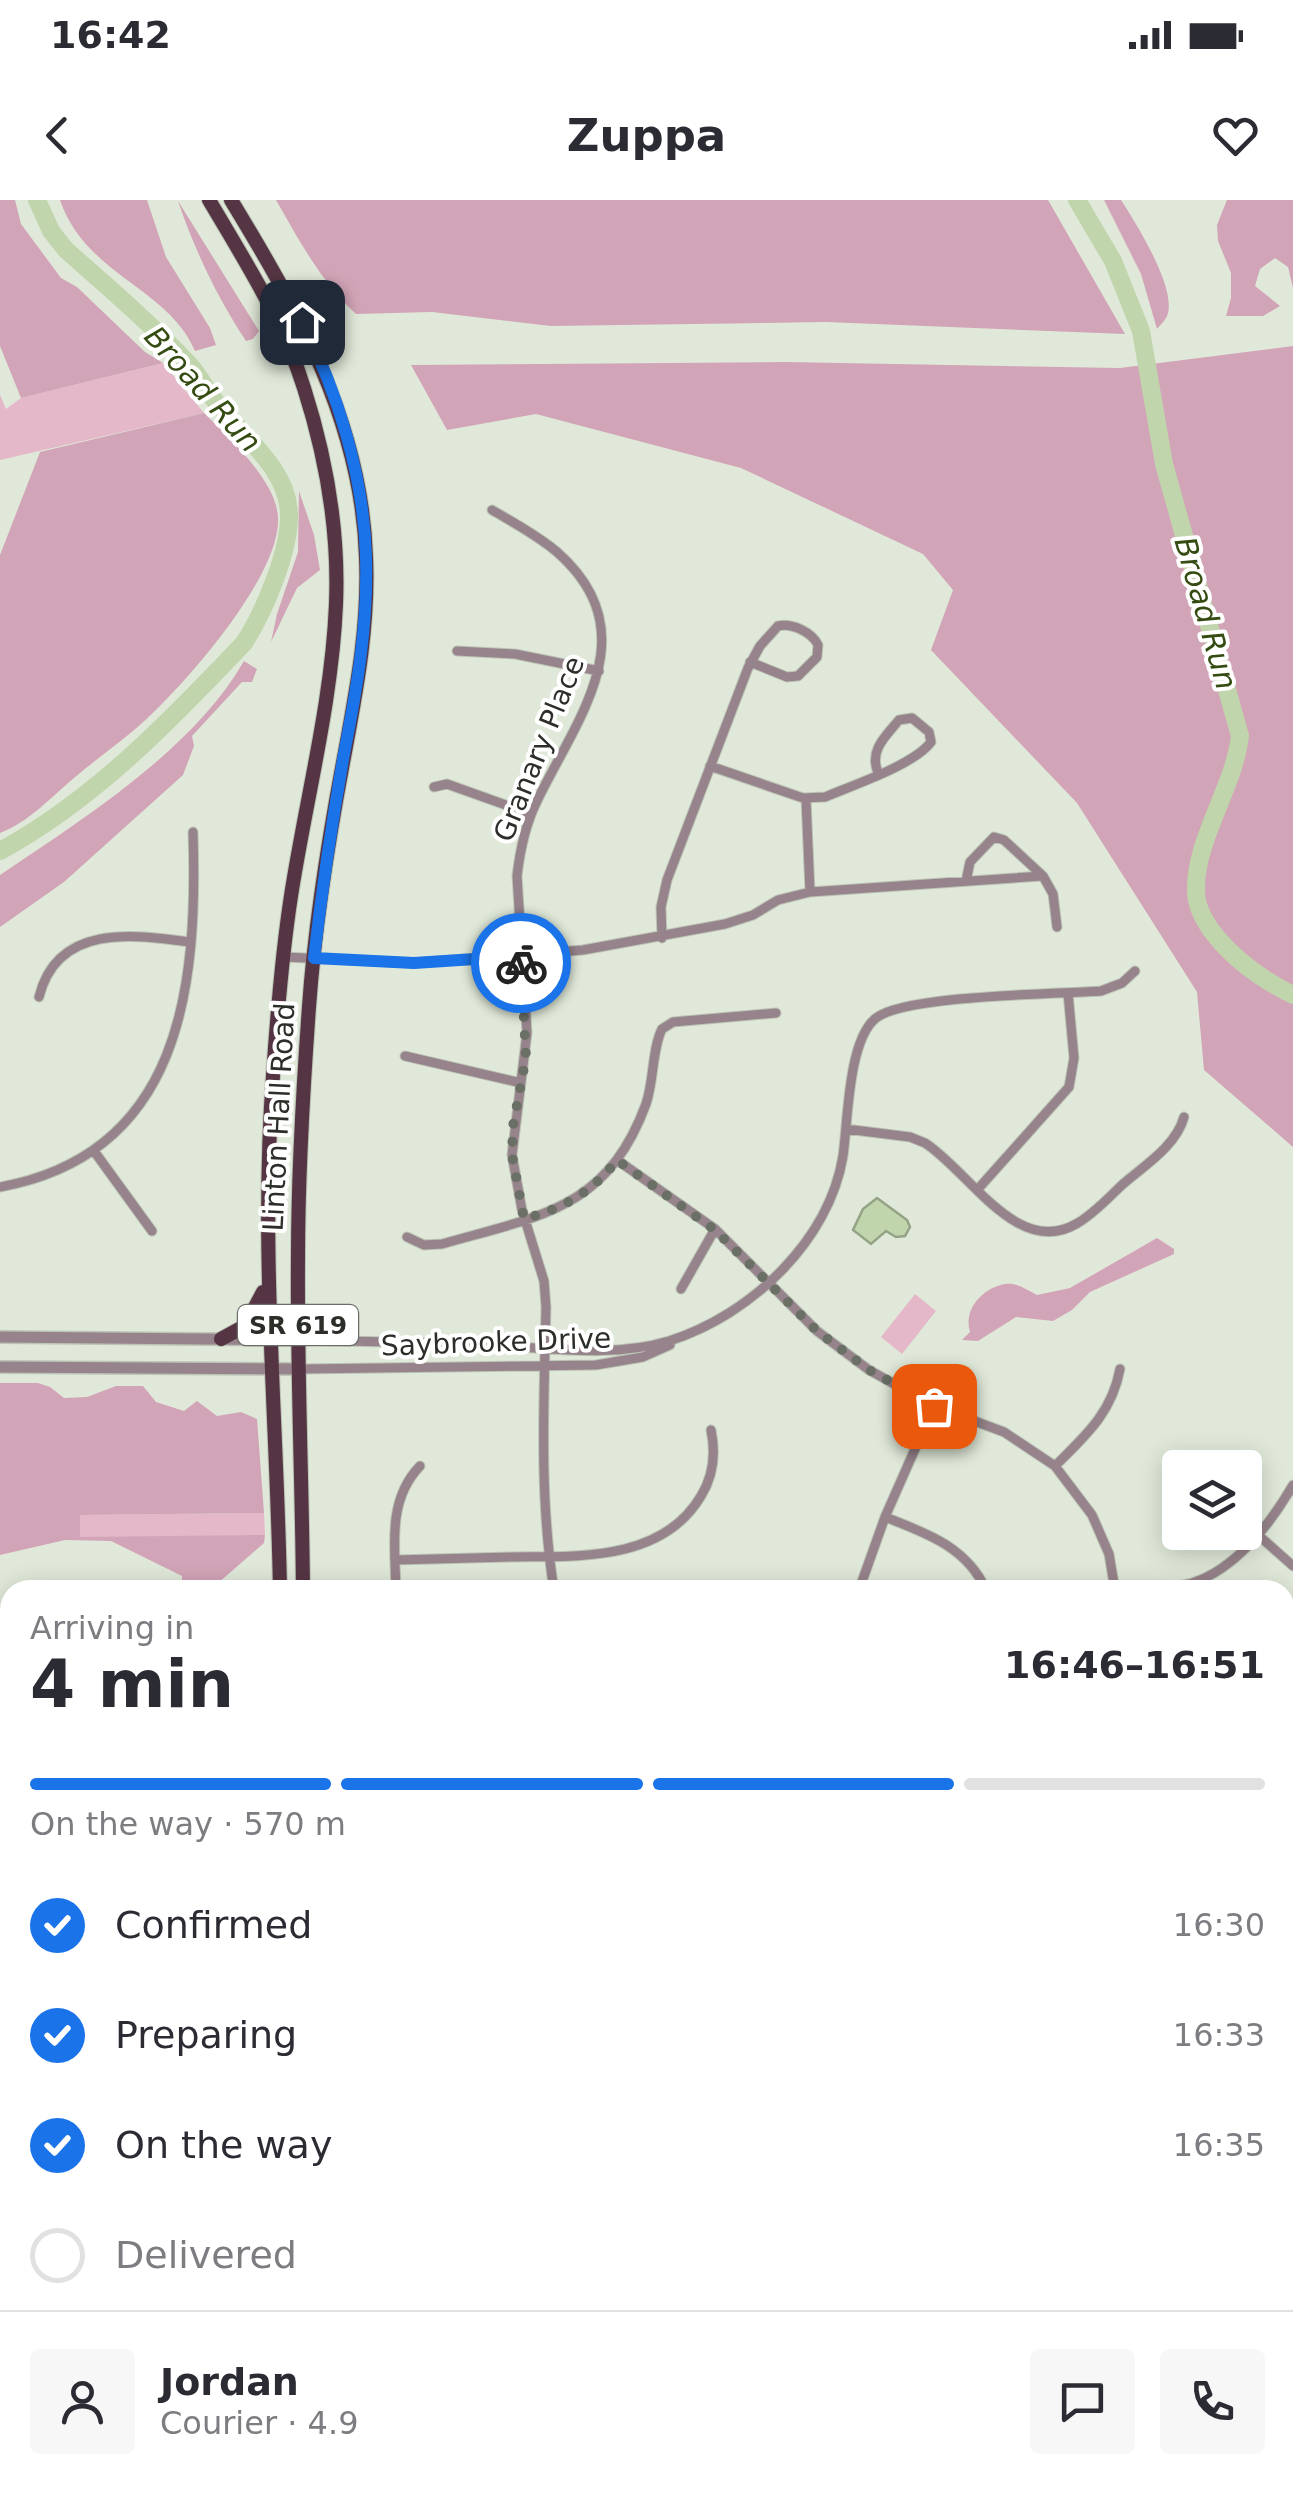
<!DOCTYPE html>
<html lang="en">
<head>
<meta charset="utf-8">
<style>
	:root { --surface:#fff; --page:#f7f7f7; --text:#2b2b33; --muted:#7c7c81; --line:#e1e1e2; --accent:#1a73e8 }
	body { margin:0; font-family:"DejaVu Sans",sans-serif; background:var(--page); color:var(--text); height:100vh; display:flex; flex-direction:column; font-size:38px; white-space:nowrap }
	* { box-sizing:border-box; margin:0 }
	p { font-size:32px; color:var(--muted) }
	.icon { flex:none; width:55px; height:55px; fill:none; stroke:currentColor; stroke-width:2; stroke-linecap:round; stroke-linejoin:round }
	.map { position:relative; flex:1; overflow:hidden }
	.panel { position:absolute; left:0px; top:1380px; width:1295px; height:932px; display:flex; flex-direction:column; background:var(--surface); border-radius:30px 30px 0 0; box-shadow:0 5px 25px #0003 }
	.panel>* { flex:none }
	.buttons { position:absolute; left:1162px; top:1250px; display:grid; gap:20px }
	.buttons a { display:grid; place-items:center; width:100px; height:100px; border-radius:10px; background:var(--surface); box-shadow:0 5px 25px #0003; font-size:50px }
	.pin { position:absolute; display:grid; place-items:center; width:85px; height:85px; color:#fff; margin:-42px; border-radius:20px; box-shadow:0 5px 15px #0006 }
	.courier { position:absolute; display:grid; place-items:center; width:100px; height:100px; margin:-50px; border:8px solid #1a73e8; border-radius:50%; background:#fff; color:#222; box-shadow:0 2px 12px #0007 }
	.overview em { font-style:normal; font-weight:700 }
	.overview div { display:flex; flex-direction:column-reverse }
	.overview { display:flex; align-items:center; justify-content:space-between; height:170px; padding:0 30px }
	h1 { font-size:65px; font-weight:700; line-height:75px }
	.bar { display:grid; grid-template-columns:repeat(4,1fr); gap:15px 10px; align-content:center; height:120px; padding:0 30px }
	.bar i { height:12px; border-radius:8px; background:var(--line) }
	.bar .selected { background:var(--accent) }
	.bar p { grid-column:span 4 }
	.line { display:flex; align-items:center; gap:25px; padding:0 30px; border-top:2px solid var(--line) }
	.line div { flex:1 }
	.round { display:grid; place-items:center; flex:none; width:105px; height:105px; border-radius:10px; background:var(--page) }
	ol { padding:0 30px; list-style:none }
	li { display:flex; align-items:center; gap:30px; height:110px }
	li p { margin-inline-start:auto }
	li .icon { padding:10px; border-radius:50%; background:var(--accent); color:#fff; stroke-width:4 }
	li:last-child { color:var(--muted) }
	li i { width:55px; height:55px; border:5px solid var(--line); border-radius:50% }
	.status { display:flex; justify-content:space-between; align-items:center; height:70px; padding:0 50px; background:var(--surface); direction:ltr }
	.status svg { height:28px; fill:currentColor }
	header { display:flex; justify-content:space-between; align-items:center; height:130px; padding:0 30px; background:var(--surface); font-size:45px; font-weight:700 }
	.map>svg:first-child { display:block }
	.green { fill:#e4b7c9 }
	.forest { fill:#d2a4b7 }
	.water { fill:#c0d5ac; stroke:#94a385; stroke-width:2.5 }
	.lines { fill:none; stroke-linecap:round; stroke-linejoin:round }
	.stream { stroke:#94a385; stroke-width:2.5 }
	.river { stroke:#c0d5ac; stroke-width:18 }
	.minor-casing { stroke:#bcc4b6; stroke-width:11 }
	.tertiary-casing { stroke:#bcc4b6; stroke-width:14 }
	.primary-casing { stroke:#bcc4b6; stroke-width:16 }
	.minor { stroke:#97838b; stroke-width:9 }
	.tertiary { stroke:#97838b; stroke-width:11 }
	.primary { stroke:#553543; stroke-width:14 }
	.done { stroke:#6b7067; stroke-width:10; stroke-dasharray:0 18 }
	.route { stroke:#1a73e8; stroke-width:12 }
	.labels { text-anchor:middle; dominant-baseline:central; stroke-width:8; stroke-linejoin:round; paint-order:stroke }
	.shield { fill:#fff; stroke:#6b6d69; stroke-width:2.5 }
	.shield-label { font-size:25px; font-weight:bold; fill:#2c2f29 }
	.street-label { font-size:28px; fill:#2c2f29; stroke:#fff }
	.water-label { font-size:30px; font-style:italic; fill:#344c12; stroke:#fff }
</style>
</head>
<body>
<div class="status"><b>16:42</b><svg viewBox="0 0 49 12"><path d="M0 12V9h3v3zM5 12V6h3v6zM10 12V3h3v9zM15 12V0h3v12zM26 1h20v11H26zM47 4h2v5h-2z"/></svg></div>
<header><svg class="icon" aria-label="back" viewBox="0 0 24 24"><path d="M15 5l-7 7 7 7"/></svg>Zuppa<svg class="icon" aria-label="heart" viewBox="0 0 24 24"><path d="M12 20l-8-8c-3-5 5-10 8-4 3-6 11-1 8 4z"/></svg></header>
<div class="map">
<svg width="1293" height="2311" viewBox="0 0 1293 2311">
	<rect width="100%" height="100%" fill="#e0e9d9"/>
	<path class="green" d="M163,163l41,50 -204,47v-65l6,14 15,-11z
		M915,1094l21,17 -34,43 -21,-17z
		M264,1313l1,22 -185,3 -1,-23z"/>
	<path class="forest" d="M0,0h15l6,24 40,54 16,9 68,65 18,11 -142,35 -21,-52z
		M60,0h87l19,57 44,71 6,17 -21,6c-27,-64 -109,-75 -135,-151z
		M276,0h772l77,134 -299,-12 -275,4 -119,-14 -76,2c-35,-32 -57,-74 -80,-114z
		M1104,0h17c15,23 57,90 46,116 -2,5 -7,9 -10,13l-16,-55z
		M1227,0h66v88l-5,-21 -13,-9 -15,11 -5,17 25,20 -17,10h-37l5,-18v-25l-13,-32 -1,-16z
		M178,1l81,130 -6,8 -7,2c-29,-44 -51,-90 -68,-140z
		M1293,146v801l-89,-77 -7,-78 -120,-189 -146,-153 22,-60 -30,-36 -182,-86 -205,-54 -89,16 -36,-65 374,-3 335,6z
		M204,213c25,25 73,68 74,105 3,58 -95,169 -138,207 -22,19 -45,35 -66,53 -24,20 -45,44 -74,55v-278l40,-103z
		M299,291l15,44 6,35 -23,18 -26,54 6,-28 21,-62z
		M244,461l13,8 -5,13h-10l-50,54 2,10 -11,29 -119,107 -64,45v-52c83,-56 193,-125 244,-214z
		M1157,1038l17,11v5l-84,38 -18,18 -19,11 -37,-4 -38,24 -16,-1 8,-8c-7,-22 12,-44 35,-48 12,-2 22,6 32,11l33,-7z
		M0,1183h38l12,4 14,11 23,-1 29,-11h27l13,16 28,9 13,-10 20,15 24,-4 16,7 7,94 -184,2v22l185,-2 -1,8 -54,47h-28v-14l-71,-35 -46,-1 -65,15z
		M1293,1539v466l-8,8v-470z
		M1293,2225v86h-159l19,-8 132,-1v-72z"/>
	<path class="water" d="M877,998l30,22 3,7 -5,9 -9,1 -10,-6 -15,13 -18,-14 10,-21z"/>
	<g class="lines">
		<path class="stream" d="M0,1598l7,4"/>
		<path class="river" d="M1077,0l36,61 28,70 23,133 76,272c-6,52 -46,105 -44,156 0,16 12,36 23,48 20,23 46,41 74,55
			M0,651c94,-51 171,-131 244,-208 20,-31 46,-92 45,-129 -1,-46 -48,-79 -74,-113 -9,-12 -16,-26 -26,-37 -38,-40 -82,-78 -123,-114l-15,-19 -14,-31"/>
		<defs>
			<path id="minor" d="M492,310c22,13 45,25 65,42 92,81 20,166 -20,249 -12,24 -17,49 -20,75l10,157 -15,122 10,55 22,71 2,26c-2,93 -7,190 8,283
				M457,451l58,3 84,17
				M710,566l93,32 22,-1c28,-12 89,-32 106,-55l-2,-10 -17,-14 -13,2c-14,17 -30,30 -21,53
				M434,587l13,-3 84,30
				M806,599l4,93
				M966,681l4,-19 24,-25 10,3 39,36
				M662,738l-1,-31 6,-27 81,-212 12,-22 18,-20c14,-3 34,6 40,19l-1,12 -19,19 -11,1 -37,-15
				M284,757l130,6 169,-13 142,-26 28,-9 25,-15 32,-8 233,-16 10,18 4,33
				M39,797c18,-73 93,-63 151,-55
				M405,856l116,27
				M846,929l64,8 15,6c44,28 92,115 151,81 18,-10 33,-27 47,-40 22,-19 53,-38 61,-67
				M94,951l58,80
				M617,960l98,69 102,102 52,39 65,36 70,26 51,34 37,49 17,39 6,36
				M0,987c182,-33 198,-201 193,-355
				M978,989l91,-102 5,-29 -6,-65
				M407,1037l17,8 18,-1c97,-28 165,-34 204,-140 8,-23 6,-55 16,-75l11,-7 103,-9
				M681,1089l34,-60
				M298,1140c69,1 137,3 205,6 55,3 113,11 166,-5 82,-26 160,-100 174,-185 5,-35 5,-116 33,-138 30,-23 181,-24 225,-27l21,-8 13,-12
				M301,1169l295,-4 47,-8 27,-12
				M1055,1266c30,-30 57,-53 65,-97
				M885,1317c41,16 82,30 101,73
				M1257,1334l36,32
				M395,1360c39,-1 78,-2 117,-3 65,-1 150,5 189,-61 13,-21 15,-42 10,-66
				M396,1390c-1,-43 -9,-90 24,-124
				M859,1390l26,-73 49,-111
				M1137,1390c18,-2 37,-2 55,-7 44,-14 79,-60 101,-98
				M0,1436l10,-3
				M1285,1645l8,-4
				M0,2223l5,-21 5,-98
				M654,2302l12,9
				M486,2311l20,-9
				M1055,2311l8,-9"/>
			<path id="tertiary" d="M0,1137l298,3
				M0,1167l301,2"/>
			<path id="primary" d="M209,0c36,61 74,120 95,188 22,69 35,144 32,216 -4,98 -30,195 -45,292 -9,59 -14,120 -18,180 -13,172 4,342 7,514
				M231,0c67,110 131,224 135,357 3,67 -9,130 -21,195 -16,84 -30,170 -36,255 -6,83 -11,167 -11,250 -1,111 4,222 5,333
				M221,1139l24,-13 18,-34
				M121,2302v9
				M141,2302v9"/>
		</defs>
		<use href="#minor" class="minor-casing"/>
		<use href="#tertiary" class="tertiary-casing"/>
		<use href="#primary" class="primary-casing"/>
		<use href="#minor" class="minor"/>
		<use href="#tertiary" class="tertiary"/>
		<use href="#primary" class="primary"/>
	</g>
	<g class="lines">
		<path class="done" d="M521,763l5,94 -13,69 -1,29 12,64c40,-11 67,-26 93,-59l98,70 102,101 52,39 65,36"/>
		<path class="route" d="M302,122c36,70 62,156 64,235 2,68 -9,131 -22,197 -12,68 -22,136 -30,204l100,5 107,-7v7"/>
	</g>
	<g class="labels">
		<rect class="shield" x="238" y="1105" width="120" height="40" rx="8"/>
		<g class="shield-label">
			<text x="298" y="1125">SR 619</text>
		</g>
		<g class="street-label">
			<text transform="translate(539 549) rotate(-68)">Granary Place</text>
			<text transform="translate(279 917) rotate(-87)">Linton Hall Road</text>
			<text transform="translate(496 1142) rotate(-2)">Saybrooke Drive</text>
		</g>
		<g class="water-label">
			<text transform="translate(203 189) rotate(48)">Broad Run</text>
			<text transform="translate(1206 413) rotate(74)">Broad Run</text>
		</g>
	</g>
</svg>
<div class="buttons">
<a><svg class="icon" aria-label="layers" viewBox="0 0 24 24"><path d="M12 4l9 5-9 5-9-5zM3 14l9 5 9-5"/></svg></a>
</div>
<div class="pin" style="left:934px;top:1206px;background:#ea580c"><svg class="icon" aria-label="bag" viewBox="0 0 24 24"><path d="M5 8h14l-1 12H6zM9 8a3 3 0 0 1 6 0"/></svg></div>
<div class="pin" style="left:302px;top:122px;background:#1f2937"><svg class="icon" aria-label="home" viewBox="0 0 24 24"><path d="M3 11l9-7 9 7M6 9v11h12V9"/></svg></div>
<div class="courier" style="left:521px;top:763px"><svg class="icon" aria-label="bike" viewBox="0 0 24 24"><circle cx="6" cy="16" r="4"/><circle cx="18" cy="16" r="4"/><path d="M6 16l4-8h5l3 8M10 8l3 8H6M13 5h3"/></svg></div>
<section class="panel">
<div class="overview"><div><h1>4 min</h1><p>Arriving in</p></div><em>16:46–16:51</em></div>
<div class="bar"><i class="selected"></i><i class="selected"></i><i class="selected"></i><i></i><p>On the way · 570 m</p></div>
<ol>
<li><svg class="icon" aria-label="check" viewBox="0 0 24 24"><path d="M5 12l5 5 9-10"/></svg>Confirmed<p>16:30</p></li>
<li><svg class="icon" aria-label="check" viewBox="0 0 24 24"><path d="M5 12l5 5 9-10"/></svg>Preparing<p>16:33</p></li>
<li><svg class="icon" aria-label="check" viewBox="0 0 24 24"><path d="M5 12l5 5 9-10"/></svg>On the way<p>16:35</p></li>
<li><i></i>Delivered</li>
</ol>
<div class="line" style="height:180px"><a class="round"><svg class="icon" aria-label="person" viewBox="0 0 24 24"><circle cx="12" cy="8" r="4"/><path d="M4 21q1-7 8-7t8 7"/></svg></a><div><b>Jordan</b><p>Courier · 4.9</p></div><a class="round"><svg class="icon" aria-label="chat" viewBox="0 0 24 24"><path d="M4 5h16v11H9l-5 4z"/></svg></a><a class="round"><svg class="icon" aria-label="phone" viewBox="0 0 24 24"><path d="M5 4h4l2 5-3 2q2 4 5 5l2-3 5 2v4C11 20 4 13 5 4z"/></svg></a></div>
</section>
</div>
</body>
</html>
